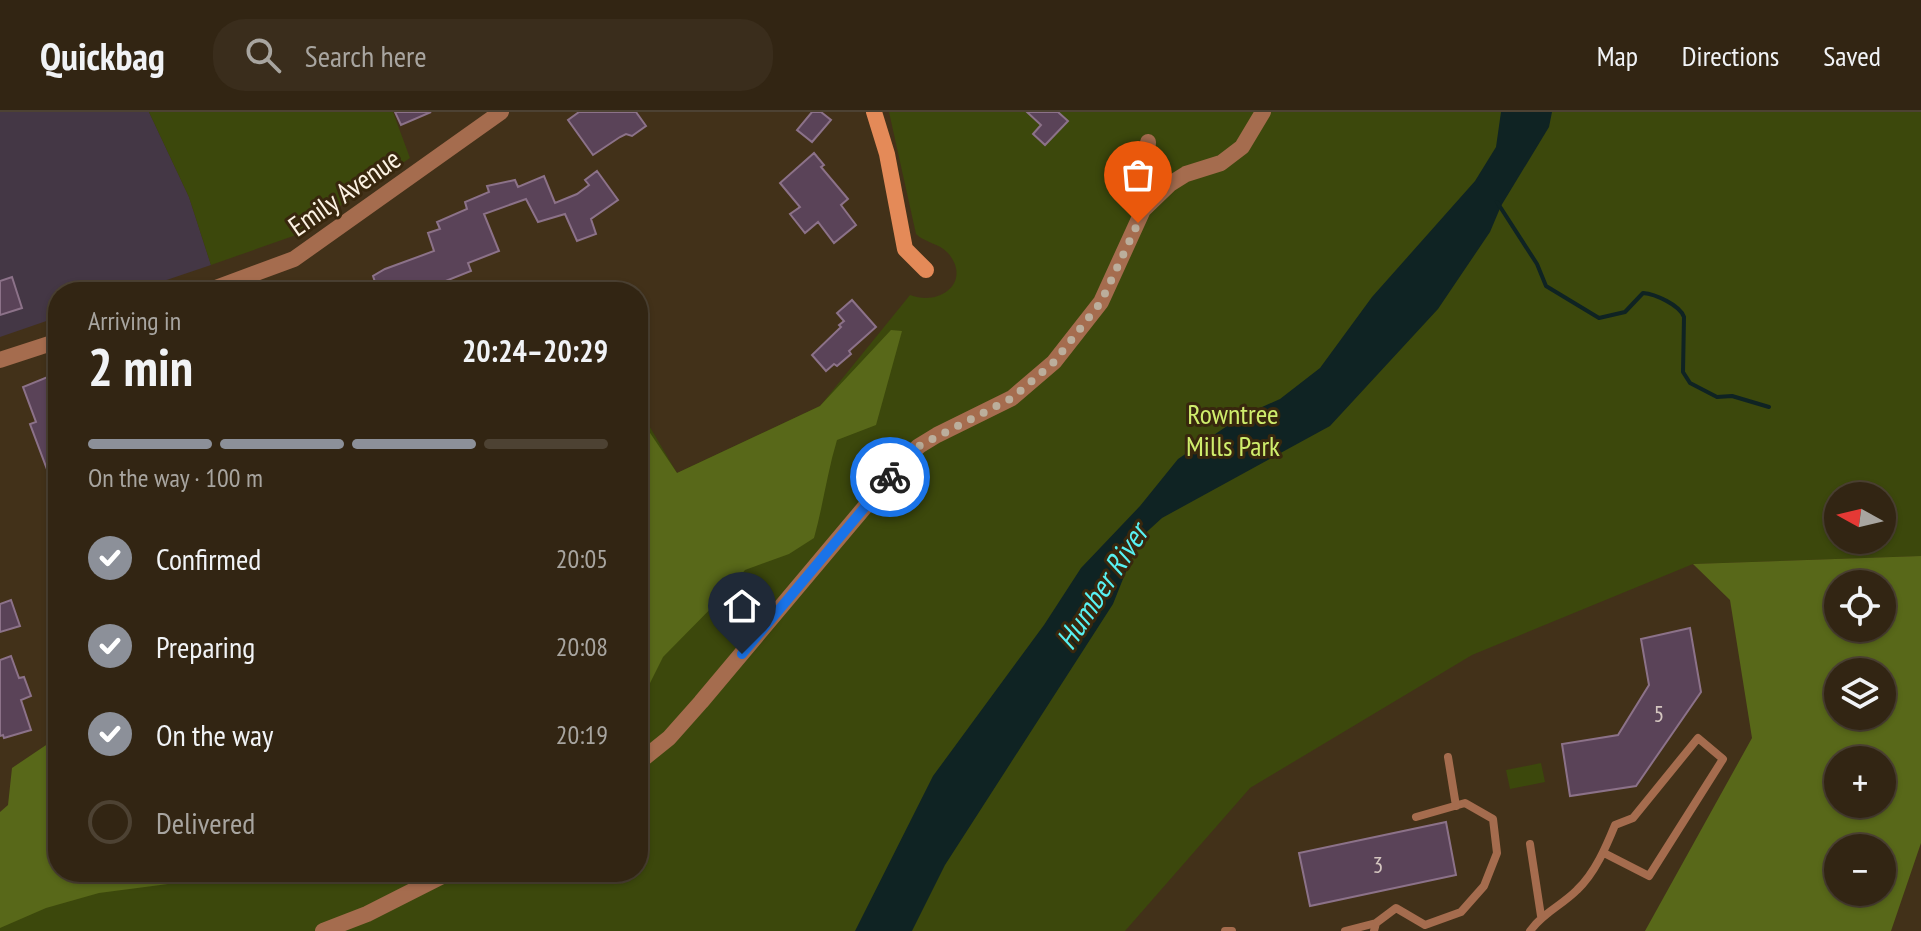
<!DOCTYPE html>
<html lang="en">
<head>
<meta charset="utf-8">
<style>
	:root { --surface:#322513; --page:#3a2d1c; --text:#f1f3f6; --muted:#a8a5a0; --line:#4d4233; --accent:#8c9099 }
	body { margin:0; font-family:"PT Sans Narrow",sans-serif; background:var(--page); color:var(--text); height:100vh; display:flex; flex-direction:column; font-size:30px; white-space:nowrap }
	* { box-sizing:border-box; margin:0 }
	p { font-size:26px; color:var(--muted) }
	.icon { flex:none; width:44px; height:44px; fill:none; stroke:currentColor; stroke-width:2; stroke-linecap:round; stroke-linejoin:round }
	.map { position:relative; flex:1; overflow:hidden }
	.sheet { position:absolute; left:48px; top:170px; width:600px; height:600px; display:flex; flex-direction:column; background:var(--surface); border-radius:32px; box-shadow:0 2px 6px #0004,0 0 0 2px var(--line) }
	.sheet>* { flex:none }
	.needle { width:52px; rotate:278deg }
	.buttons { position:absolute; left:1824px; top:370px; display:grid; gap:16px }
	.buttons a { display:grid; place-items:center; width:72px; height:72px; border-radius:50%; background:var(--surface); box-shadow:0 2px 6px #0004,0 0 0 2px var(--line); font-size:40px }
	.pin { position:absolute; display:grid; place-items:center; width:68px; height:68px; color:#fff; margin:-82px -34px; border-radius:50% 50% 50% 0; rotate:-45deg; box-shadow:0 0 8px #0007 }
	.pin .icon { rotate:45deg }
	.courier { position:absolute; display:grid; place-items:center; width:80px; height:80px; margin:-40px; border:6px solid #1a73e8; border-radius:50%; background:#fff; color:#222; box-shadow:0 2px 10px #0007 }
	.headline em { font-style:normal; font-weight:600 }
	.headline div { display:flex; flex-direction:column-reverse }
	.headline { display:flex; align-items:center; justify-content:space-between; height:136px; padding:0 40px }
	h1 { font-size:52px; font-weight:600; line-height:60px }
	.bar { display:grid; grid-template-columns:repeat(4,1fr); gap:12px 8px; align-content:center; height:96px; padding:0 40px }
	.bar i { height:10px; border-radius:6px; background:var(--line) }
	.bar .active { background:var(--accent) }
	.bar p { grid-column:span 4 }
	ol { padding:0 40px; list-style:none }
	li { display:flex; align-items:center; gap:24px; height:88px }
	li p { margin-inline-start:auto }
	li .icon { padding:8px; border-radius:50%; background:var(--accent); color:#fff; stroke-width:4 }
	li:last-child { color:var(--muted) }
	li i { width:44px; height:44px; border:4px solid var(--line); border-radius:50% }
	header { display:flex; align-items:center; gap:48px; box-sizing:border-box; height:112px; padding:0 40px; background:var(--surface); border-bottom:2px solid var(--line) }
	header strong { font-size:38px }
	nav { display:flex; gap:44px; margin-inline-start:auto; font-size:28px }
	.search { width:560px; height:72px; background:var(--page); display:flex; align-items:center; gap:20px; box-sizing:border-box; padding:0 28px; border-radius:32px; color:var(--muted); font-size:30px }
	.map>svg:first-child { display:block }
	.education { fill:#443745 }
	.green { fill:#3c480c; fill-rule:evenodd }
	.forest { fill:#586819; fill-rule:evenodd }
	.water { fill:#0f2323 }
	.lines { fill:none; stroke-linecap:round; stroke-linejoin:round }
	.stream { stroke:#0f2323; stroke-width:4 }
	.building { fill:#5a4358; stroke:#8c7289; stroke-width:2 }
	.lane { stroke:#a56c4e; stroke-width:8 }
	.street { stroke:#a56c4e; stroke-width:16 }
	.secondary { stroke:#e48a58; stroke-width:16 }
	.done { stroke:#bbae9c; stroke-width:8; stroke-dasharray:0 14.4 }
	.route { stroke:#1a73e8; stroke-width:10 }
	.labels { text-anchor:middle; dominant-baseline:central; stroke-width:6; stroke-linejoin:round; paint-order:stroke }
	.number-label { font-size:24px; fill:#d4c6c0 }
	.street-label { font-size:28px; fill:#fcf2e3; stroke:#38270e }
	.park-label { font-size:28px; fill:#cfed6c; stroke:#38270e }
	.water-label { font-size:30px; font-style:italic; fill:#58f1f2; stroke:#38270e }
</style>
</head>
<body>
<header>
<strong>Quickbag</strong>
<div class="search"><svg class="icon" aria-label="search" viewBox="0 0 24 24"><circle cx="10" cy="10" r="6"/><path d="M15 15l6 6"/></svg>Search here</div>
<nav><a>Map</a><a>Directions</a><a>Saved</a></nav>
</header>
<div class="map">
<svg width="1921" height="819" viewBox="0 0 1921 819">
	<rect width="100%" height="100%" fill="#423119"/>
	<path class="education" d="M0,0h149l40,85 22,68 -80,27h-73v25l-58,20z"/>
	<path class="green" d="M149,0h244l17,46 -111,76 -88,31 -22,-68z
		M889,0h1032v444l-228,8 -221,91 -222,133 -125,143h-1125v-109l58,50h580v-465l39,66 143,-67 90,-111c31,12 62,-14 38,-42 -9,-10 -23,-10 -32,-19zM1838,384h44v44h-44z
		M1541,651l4,19 -35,7 -4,-19z"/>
	<path class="forest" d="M891,218l11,1 -26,94 -39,15c-10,33 -14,66 -23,98l-25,16 -44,16 -17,21 -65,66 -25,50v-292l39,58 143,-67z
		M1921,444v287l-30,88h-246l107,-193 -22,-138 -37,-36zM1838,472h44v44h-44zM1838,560h44v44h-44zM1838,648h44v44h-44zM1838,736h44v44h-44z
		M58,625v135h153l-43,12 -69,9 -53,15 -46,20v-116l8,-7 4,-37z"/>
	<path class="water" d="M1501,0h51l-3,15 -48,79 -11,26 -52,77 -108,117 -168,92 -23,21 -26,65 -168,261 -33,66h-57l78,-155 111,-151 37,-57 59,-62 38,-47 64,-43 38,-17 40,-31 52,-71 103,-116 21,-34z"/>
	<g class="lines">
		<path class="stream" d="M1497,90l40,62 9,22 53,32 26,-6 18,-19c12,1 37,12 41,24l-1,55 7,11 27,14 15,-1 37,11"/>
	</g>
	<path class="building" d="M395,0h36l-30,13z
		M579,0h57l10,14 -14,10 -6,-2 -6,3 -27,18 -25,-35z
		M812,0h9l10,8 -19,22 -15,-12z
		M1027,0h31l10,9 -23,24 -12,-11 8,-9z
		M814,41l10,12 -3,2 27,32 -7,6 15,20 -22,18 -16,-21 -13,11 -15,-19 10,-7 -20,-24z
		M597,59l21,29 -27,19 5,15 -19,7 -12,-27 -27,8 -12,-23 -42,15 15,37 -31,12 3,8 -53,21h-67l24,-10 -2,-6 12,-7 49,-18 -6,-18 12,-4 -3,-7 30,-13 -2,-7 24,-10 -2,-6 28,-6 3,7 26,-11 11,27 22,-9 12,-9 -4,-5z
		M12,165l10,31 -22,7v-34z
		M852,188l24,27 -27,24 2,3 -14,12 -3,-2 -8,7 -14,-16 29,-28 -2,-2 5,-4 -7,-8z
		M50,264l8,22 -1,98 -27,-72 6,-2 -13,-35z
		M11,488l9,26 -20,6v-28z
		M1690,516l11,64 -65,94 -66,10 -8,-52 56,-9 31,-50 -8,-46z
		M11,544l8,22 5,-1 7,19 -10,4 10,30 -27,8 -1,-3 -3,1v-76z
		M1446,710l10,53 -146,31 -11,-53z"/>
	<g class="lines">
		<path class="lane" d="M1448,645l8,49
			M1530,732l11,72
			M1225,819h7
			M1345,819l31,-8
			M1374,819l2,-8 20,-15 29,17 36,-13 23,-26 13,-33 -4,-34 -28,-16 -49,14
			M1530,819c14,-19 31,-25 47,-41 18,-17 29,-43 38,-65l18,-7 65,-80 25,21 -74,117 -45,-23"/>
		<path class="street" d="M1143,98l5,-68
			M205,180l89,-33 207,-147
			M0,248l58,-19
			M638,651l31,-25 32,-36 205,-244 13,-12 18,-11 75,-37 42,-36 47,-60 42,-92 27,-26 16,-10 35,-11 21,-16 21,-35
			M323,819l44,-17 83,-42"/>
		<path class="secondary" d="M874,0l13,42 18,95 21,21"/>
	</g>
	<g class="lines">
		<path class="done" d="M890,365l29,-31 93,-48 42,-36 47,-60 37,-79"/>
		<path class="route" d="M742,542l148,-177"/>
	</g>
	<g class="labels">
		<g class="number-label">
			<text x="1659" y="601">5</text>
			<text x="1378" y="752">3</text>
		</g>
		<g class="street-label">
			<text transform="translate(344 80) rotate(-35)">Emily Avenue</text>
		</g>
		<g class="park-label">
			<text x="1233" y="301">Rowntree<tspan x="1233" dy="32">Mills Park</tspan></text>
		</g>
		<g class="water-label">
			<text transform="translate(1101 474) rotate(-57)">Humber River</text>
		</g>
	</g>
</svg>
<div class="buttons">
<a><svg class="needle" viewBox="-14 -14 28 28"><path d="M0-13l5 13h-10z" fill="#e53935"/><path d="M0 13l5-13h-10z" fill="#a8a5a0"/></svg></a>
<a><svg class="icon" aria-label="locate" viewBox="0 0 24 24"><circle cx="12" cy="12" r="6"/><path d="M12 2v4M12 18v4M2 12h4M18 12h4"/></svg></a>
<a><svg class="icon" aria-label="layers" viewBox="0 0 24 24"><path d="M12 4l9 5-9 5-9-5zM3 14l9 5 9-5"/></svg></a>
<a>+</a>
<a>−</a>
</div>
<div class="pin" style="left:1138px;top:111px;background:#ea580c"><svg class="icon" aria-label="bag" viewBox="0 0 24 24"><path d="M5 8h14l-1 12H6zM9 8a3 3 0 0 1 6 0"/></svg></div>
<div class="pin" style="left:742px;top:542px;background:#1f2937"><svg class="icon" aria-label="home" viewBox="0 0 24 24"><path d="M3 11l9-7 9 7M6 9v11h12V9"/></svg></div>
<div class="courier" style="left:890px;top:365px"><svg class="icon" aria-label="bike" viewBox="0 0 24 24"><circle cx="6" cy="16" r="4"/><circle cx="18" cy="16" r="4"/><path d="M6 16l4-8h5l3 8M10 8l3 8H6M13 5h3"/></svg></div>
<section class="sheet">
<div class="headline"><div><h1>2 min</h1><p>Arriving in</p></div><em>20:24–20:29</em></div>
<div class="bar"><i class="active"></i><i class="active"></i><i class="active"></i><i></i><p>On the way · 100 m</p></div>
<ol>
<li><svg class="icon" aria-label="check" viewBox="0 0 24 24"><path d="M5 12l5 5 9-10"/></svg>Confirmed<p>20:05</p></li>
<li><svg class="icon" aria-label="check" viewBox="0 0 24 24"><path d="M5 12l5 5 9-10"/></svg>Preparing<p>20:08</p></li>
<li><svg class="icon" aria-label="check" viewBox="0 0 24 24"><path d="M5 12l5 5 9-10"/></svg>On the way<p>20:19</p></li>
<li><i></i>Delivered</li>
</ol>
</section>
</div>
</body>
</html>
